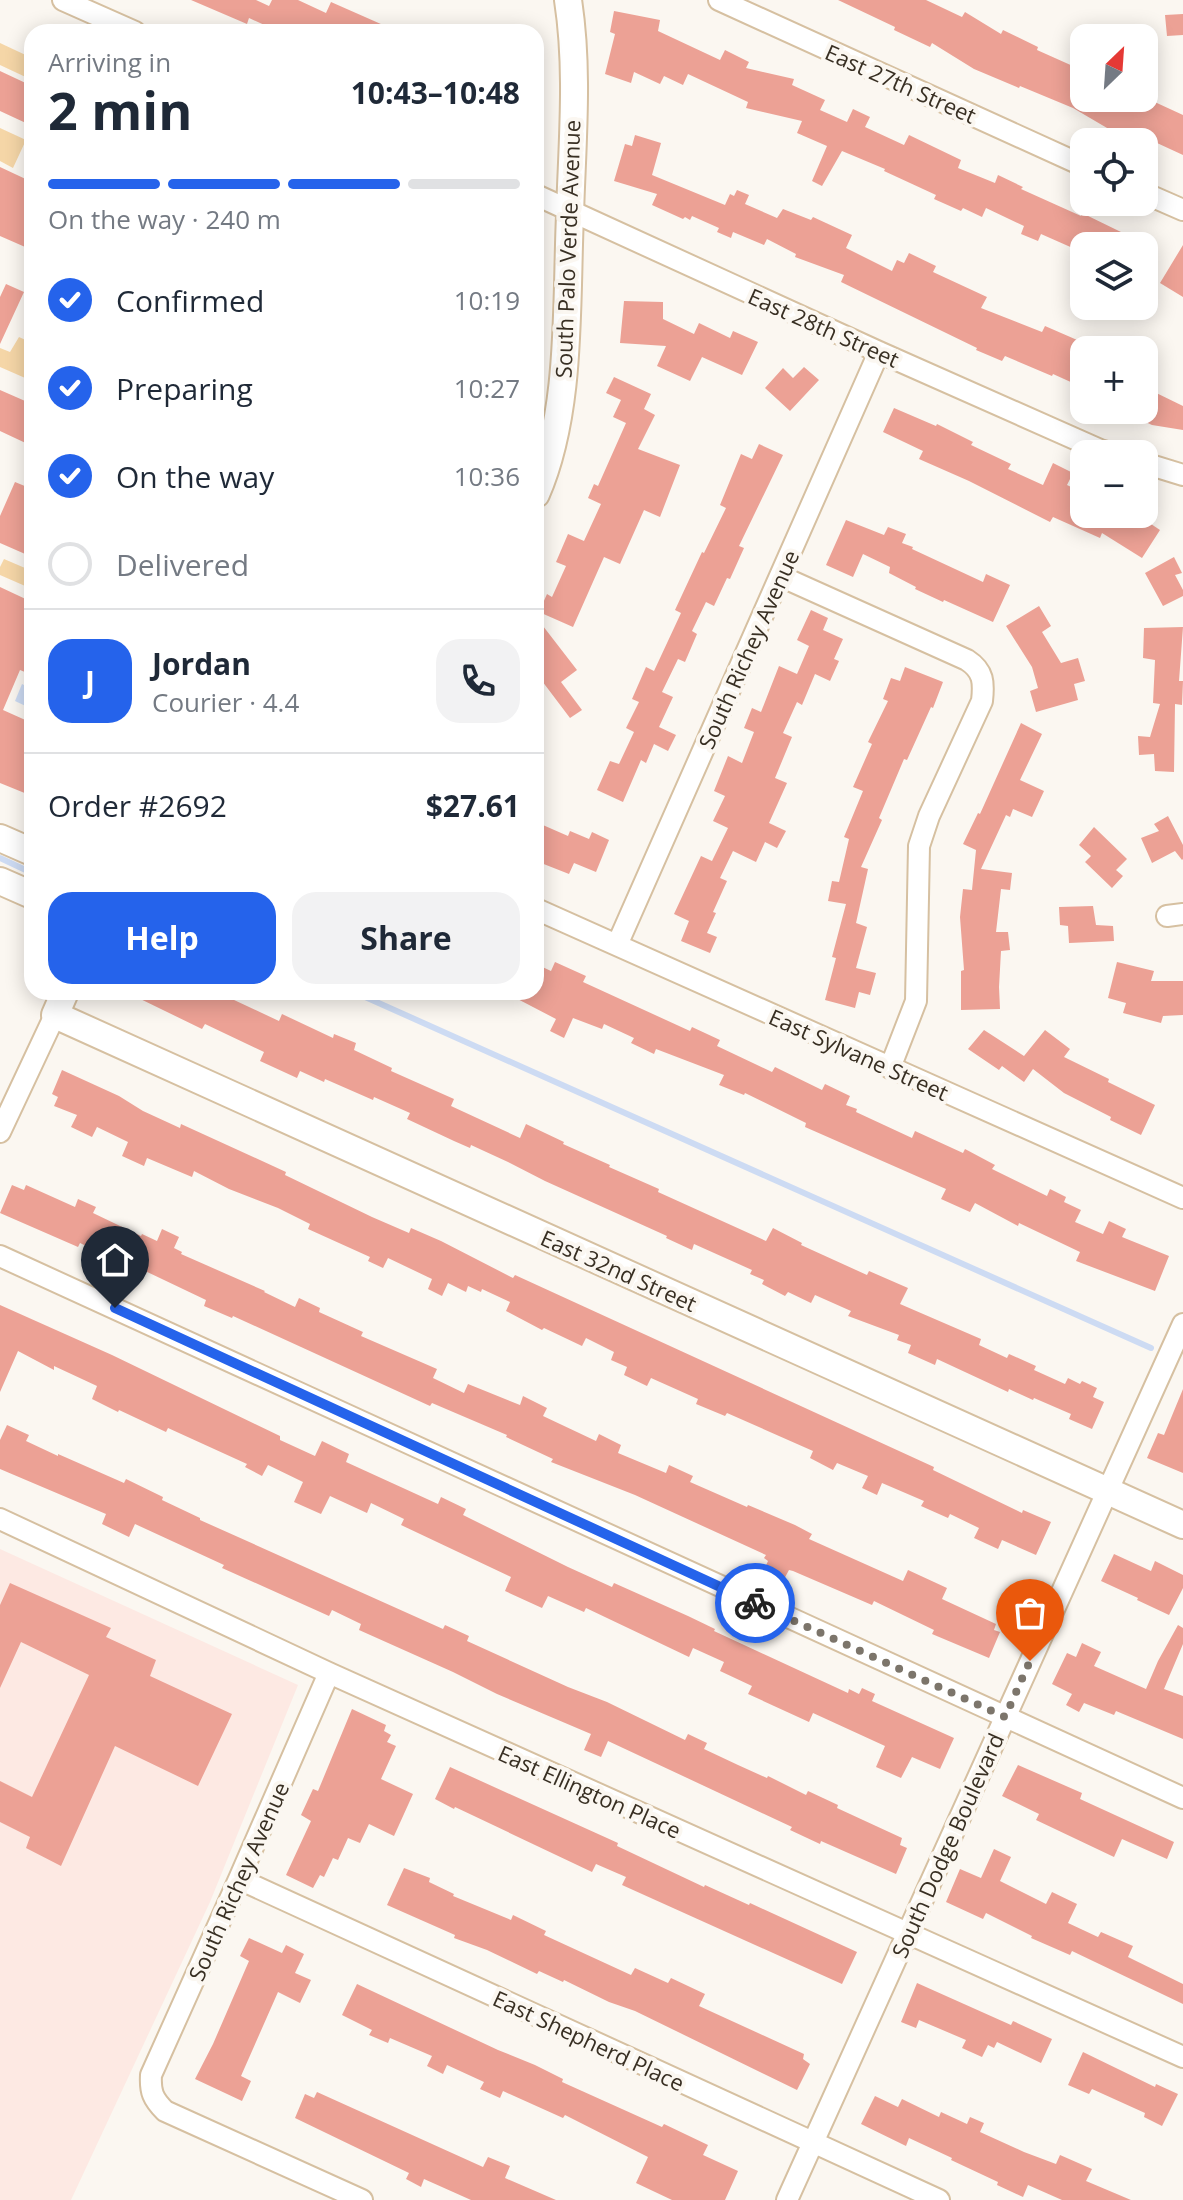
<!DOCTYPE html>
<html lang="en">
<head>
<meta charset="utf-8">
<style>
	:root { --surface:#fff; --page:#f2f2f3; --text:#1f2937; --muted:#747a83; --line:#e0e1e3; --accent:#2563eb }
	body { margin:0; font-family:"Open Sans",sans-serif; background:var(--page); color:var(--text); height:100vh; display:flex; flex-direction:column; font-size:30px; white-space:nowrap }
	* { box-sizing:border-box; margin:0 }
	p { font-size:26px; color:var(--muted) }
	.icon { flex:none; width:44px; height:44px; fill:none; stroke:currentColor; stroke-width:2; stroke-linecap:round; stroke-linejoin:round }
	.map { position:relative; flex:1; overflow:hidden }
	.drawer { position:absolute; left:24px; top:24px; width:520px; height:976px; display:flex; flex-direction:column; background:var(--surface); border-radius:24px; box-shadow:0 4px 20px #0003 }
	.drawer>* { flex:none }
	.needle { width:52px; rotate:25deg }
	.controls { position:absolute; left:1070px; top:24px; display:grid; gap:16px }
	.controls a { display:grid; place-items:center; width:88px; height:88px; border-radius:16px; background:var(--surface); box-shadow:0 4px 20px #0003; font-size:40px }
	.pin { position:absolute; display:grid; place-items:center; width:68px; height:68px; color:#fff; margin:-82px -34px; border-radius:50% 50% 50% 0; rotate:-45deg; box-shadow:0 0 8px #0007 }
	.pin .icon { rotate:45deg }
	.courier { position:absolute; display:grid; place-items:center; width:80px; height:80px; margin:-40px; border:6px solid #2563eb; border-radius:50%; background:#fff; color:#222; box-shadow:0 2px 10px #0007 }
	.head em { font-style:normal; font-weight:700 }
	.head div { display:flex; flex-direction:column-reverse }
	.head { display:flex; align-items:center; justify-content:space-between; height:136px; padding:0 24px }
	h1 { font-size:52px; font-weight:700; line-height:60px }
	.bar { display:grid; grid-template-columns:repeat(4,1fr); gap:12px 8px; align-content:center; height:96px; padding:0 24px }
	.bar i { height:10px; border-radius:6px; background:var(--line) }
	.bar .active { background:var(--accent) }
	.bar p { grid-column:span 4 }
	.line { display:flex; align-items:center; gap:20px; padding:0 24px; border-top:2px solid var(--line) }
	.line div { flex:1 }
	.round { display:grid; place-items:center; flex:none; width:84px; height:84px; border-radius:24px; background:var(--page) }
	ol { padding:0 24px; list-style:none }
	li { display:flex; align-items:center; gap:24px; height:88px }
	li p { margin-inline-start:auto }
	li .icon { padding:8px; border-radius:50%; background:var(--accent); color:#fff; stroke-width:4 }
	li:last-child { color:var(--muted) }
	li i { width:44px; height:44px; border:4px solid var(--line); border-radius:50% }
	.action { display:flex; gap:16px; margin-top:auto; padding:16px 24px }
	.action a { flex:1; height:92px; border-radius:24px; background:var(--accent); color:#fff; font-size:32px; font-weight:700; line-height:92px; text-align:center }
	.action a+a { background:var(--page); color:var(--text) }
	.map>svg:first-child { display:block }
	.education { fill:#fde9e3 }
	.green { fill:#f5d6a7 }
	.water { fill:#cddbf3 }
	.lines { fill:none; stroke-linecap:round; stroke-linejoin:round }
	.stream { stroke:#cddbf3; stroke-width:6 }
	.building { fill:#eca195 }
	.street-casing { stroke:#d6c0a1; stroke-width:24 }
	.secondary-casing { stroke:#d6c0a1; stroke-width:30 }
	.street { stroke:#fff; stroke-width:20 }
	.secondary { stroke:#fff; stroke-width:26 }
	.done { stroke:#7c756b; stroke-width:8; stroke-dasharray:0 14.4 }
	.route { stroke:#2563eb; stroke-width:10 }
	.labels { text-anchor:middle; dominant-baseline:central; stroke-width:8; stroke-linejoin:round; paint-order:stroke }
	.street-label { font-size:22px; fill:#382f23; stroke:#fbf7f1 }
</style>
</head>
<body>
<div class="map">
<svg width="1183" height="2200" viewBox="0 0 1183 2200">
	<rect width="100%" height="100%" fill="#fbf7f1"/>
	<path class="education" d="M0,1549l298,136 -88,217 -139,298h-71z"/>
	<path class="green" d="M0,43l32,15v22l-32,-15z
		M0,128l26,12 -13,28 -13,-7z
		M19,337l13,6v38l-32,-14v-19l10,4z
		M4,559l28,12v18l-32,-14v-8z"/>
	<path class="water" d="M22,684l10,5v20l-17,-8z"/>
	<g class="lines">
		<path class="stream" d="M0,858l32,15
			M354,992l797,356"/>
	</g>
	<path class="building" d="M191,0h65l13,6 3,-6h26l28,13 5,-11 68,30h-119l-31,-14 -2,6z
		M838,0h88l36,17 3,-5 36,22 2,-4 35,17 -1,3 47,21v27h62l37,17v40l-26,-12 -13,28v-29h-29l4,-7 -46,-27 -53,-22 -1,2 -45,-19 -42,-26 -2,4 -36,-17 1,-3z
		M614,11l46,9 -2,11 62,29 5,-10 24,12 -3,6 48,11 -2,6 33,15 -5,10 27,12 6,-13 17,8 -5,10 39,18 5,-10 52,25 -3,8 37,15 3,-8 25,12 -2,2 60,27 1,-3 39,19 34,12 -1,2h-70v7l-43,-19 -3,7 -17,-7 3,-8 -38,-18 -4,9 -19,-9 -2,3 -27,-12 2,-4 -52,-24 1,-2 -43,-18 -20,35 -10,-5 15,-35 -30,-13 5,-12 -56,-13 2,-6 -60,-28 -5,11 -19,-9 -4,8 -26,-12 -3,11 -26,-9 10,-40 -5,-2z
		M1183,14v21l-16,1 -2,-21z
		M0,71l32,15v29l-4,9 -28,-13z
		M635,135l26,8 -9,32 73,30 5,-11 4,2 3,-6 12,5 -4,9 32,14 6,-9 28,11 2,-3 39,18 -6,13 46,23 5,-11 7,3 5,-10 27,13 -3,6 54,25 -6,11 61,24 3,-6 39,17v45l-31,-14 -1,2 -47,-20 -3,5 -26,-11 1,-2 -136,-66 3,-7 -49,-18 1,-3 -29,-15 -3,6 -31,-13 -2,6 -14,-6 2,-4 -27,-12 -2,4 -5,-3 -2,2 -31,-14 5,-11 -43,-13 11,-37 7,2z
		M0,167l32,15v68l-32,-14z
		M1183,245v52l-23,-14z
		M6,284l18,8 -24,52v-47z
		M624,301l39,1v17l31,15 5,-11 31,15 3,-7 25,11 -16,33 -40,-18 -12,24 -33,-15 9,-20 -46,-3z
		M804,367l15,13 -29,31 -25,-23 18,-20 10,10z
		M614,377l37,17 -7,15 11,6 -17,34 42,16 -20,52 -16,-7 -24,54 -16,-7 -31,70 -34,-15 8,-18 5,3 14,-31 -10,-4 12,-28 16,7 17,-37 -13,-6 6,-14 4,2 28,-63 -13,-6 8,-17 -15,-7z
		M1144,387l39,19v24l-31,-5 -32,-15h24z
		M0,390l32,14v42l-32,-15z
		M894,408l42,18 1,-2 36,18 -2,3 40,19 -3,5 35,16 10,-22 20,10 -6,12 17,8v21h52l24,16 -18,28 -40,-25 -2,5 -47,-21 -3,5 -81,-41 -50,-22 4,-8 -40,-19z
		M759,444l24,11 -44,91 5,2 -14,31 -3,-1 -13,28 -8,-4 -14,29 5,3 -12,28 -7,-3 -16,33 11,5 -14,30 17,8 -8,16 -14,-7 -8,19 -5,-3 -18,42 -26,-12 13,-29 9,3 15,-32 -8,-4 13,-26 -7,-3 14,-32 8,4 27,-58 -6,-3 27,-58 2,1 22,-45 -6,-3 21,-51 11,5z
		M15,482l17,7v68l-32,-14v-27z
		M846,520l38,15 4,-8 18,7 -4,9 11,4 -1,2 71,33 3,-8 24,11 -17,37 -49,-22 -1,2 -28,-13 1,-2 -27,-14 1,-6 -27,-13 -10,23 -27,-12z
		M1174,557l8,16 -7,2 8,15v6l-20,10 -18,-33z
		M0,587l32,15v73l-12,-5 -17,40 29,13v73l-32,-13z
		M1039,606l12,20 -9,6 19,31 17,-5 7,23 -11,3 4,16 -42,12 -6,-21 8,-3 -6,-21 -26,-41z
		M811,610l17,8 -5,12 20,9 -9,20 5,2 -9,20 -15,-7 -13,31 -5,-3 -14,31 9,4 -17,41 12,5 -18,40 17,8 -9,17 -12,-6 -9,20 -23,-11 -13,27 7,3 -14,31 3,1 -9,20 10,4 -7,16 -29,-12 8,-20 -15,-7 27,-58 11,5 16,-33 -15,-7 12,-25 -11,-5 14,-35 14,7 12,-31 -10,-4 8,-20 9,4 18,-46 18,8 12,-28 -12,-6z
		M536,617l41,53 -16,12 21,28 -12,8 -34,-45z
		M1183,627l-4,54h4l-1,24 -7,-1 -1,68 -19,-1 -1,-17 -15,1 -1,-19 12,1 10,-33 -7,-1 2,-43 -12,-2 1,-30z
		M905,667l38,15 -10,26 -2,-1 -24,53 -3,-1 -25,59 3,2 -21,47 7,2 -12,54 11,4 -11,41 20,5 -6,22 -11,-3 -4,16 -30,-8 11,-42 -4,-1 14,-53 -18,-3 4,-20 7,1 10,-43 -5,-2 19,-46 -10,-4 19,-43 -4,-2 20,-41 -5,-2 8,-21 9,3z
		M1021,723l21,11 -22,46 24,11 -12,26 -19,-8 -3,8 -4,-2 -25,54 31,4 -2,17 -9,-1 -5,43h12l2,18 -9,1 -2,36 1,22 -39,1v-39l3,-1 -4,-53 3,-28 9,1 4,-40 -13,-6 15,-31 2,1z
		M1168,816l15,29v14l-1,1 -7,-9 -23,12 -11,-25 18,-7 -5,-7z
		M536,822l32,14 2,-5 19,8 3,-7 17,8 -13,32 -22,-9 -5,11 -33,-13z
		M1094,827l33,32 -11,11 7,6 -11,12 -27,-26 6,-6 -12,-11z
		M1093,906l3,19 17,1 1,15 -45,2 -1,-17 -8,-1 -1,-18z
		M555,962l31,14 -3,6 107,49 2,-4 28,13 -3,6 55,26 3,-5 47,23 3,-6 25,12 -4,9 11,4 -1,3 56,26 3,-7 48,22 2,-4 30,16 -3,4 55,27 3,-7 16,8 -2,5 17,8 -6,12 28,12 6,-13 17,8 -4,8 47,19 -14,35 -79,-30 4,-9 -61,-29 -1,3 -43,-23 -5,9 -29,-13 5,-10 -141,-62 1,-4 -61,-30 -1,2 -25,-10 5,-10 -68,-26 -2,5 -23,-11 3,-5 -30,-14 -2,5 -29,-11 -9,20 -14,-7 6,-12 -52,-27h32v-28l15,7z
		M1117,962l37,9 -3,10h32v34l-20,1 -2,7 -38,-10 3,-10 -18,-5z
		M126,992h91l62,29 3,-7 51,24 1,-4 22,9 -2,7 38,18 -1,3 63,28 -3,7 69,32 6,-14 38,18 -1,2 47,21 -1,2 50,22 -1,3 108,49 7,-13 29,15 -1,2 66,30 2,-4 39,17 -8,16 81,35 -2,6 28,13 2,-4 27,12 -2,4 31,14 3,-6 12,6 2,-3 15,7 -4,9 11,5 -12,27 -23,-10 2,-5 -37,-16 -1,2 -24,-11 -1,3 -71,-33 -2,6 -27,-12 3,-8 -14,-5 2,-5 -51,-19 3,-5 -36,-16 -4,8 -23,-11 -3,4 -23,-12 2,-4 -14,-6 2,-4 -58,-26 -2,6 -26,-12 1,-2 -122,-55 -37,-19 -37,-17 -1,3 -16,-7 -47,-22 3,-6 -36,-16 -1,3 -48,-21 -1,3 -24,-11 -3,7 -37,-17 4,-9 -59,-28 -3,5z
		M984,1030l40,26 21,-26 25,19 -6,8 45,22 -1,3 47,23 -14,30 -31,-15 1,-3 -47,-24 -31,-24 -9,13 -22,-16 -3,4 -31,-21z
		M62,1070l57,26 24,15 37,17 1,-4 105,48 -1,3 87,42 37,16 2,-5 30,13 72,37 2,-3 419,192 -1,3 89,43 1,-3 28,12 -15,33 -34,-15 -4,9 -24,-11 5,-10 -29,-14 -2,4 -27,-12 3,-5 -42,-18 -5,12 -15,-7 6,-12 -31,-13 -4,7 -23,-12 3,-7 -86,-38 -2,3 -29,-12 2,-5 -47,-21 -4,8 -23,-11 3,-8 -16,-7 3,-8 -28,-14 -4,8 -38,-18 -2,2 -36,-19 4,-9 -28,-13 -1,3 -13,-6 -2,6 -18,-9 -6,13 -14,-7 4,-10 -44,-21 -5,10 -15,-7 2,-4 -62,-28 2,-5 -32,-16 -49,-19 -35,-18 -2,6 -45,-19 -3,8 -22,-10 6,-14 -31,-15 -5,10 -21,-10 6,-12 -23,-9 4,-9 -6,-3z
		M12,1185l12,5 2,-5 49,22 3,-8 18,8 -3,6 48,23 1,-2 15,7 5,-12 17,8 -5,11 8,4 -1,2 84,37 -1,1 31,15 4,-9 21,10 -1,4 44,20 -2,4 76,33 -4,9 31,15 4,-9 52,21 3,-9 24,12 -4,8 53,25 3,-7 22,11 -3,8 48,20 3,-8 24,11 -3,6 57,25 1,-2 47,20 17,9 -3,5 94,42 5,-11 39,18 -5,11 54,25 -2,6 6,2 -11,26 -57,-24 2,-4 -60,-29 -2,4 -79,-34 -4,-1 -6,11 -20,-9 5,-11 -4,-3 2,-3 -131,-60 -84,-33 2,-3 -47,-22 1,-2 -75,-32 -2,3 -197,-90 -1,2 -28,-12 2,-6 -86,-41 -1,3 -39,-19 -2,4 -78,-34z
		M0,1305l112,50 168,81v4l35,16 7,-15 27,13 -3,8 92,42 3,-7 25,12 -3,6 105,52 44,20 2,-4 74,33 27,13 -1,2 134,62 1,-4 10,5 3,-6 13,6 -3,7 82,37 -14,31 -28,-12 -11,21 -25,-11 9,-21 -72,-33 -4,9 -61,-28 4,-8 -32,-15 4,-9 -31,-14 -4,9 -103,-49 -2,4 -36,-16 -6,12 -37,-17 6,-14 -110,-52 3,-6 -33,-16 -4,10 -37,-17 -9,18 -27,-12 9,-20 -35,-17 -6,11 -17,-9 2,-3 -79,-36 -2,4 -47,-22 -1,2 -26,-13 5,-13 -43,-20v4l-36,-19 -18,41z
		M1183,1389v84l-36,-15 11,-25 6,2z
		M7,1425l22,10 -3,6 32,15v-2l66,29 2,-4 37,18 -1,3 38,18v2l243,109 2,-4 24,11 -2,5 101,46 39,15 78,38 3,-6 19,9 -3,6 34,16 29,13 1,-2 38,19 2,-4 30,14 -1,3 65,30 -2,7 7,3 -11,26 -75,-33 -1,3 -30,-14 2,-3 -184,-86 -7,16 -17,-7 7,-16 -94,-40 -44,-22 -94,-42 2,-6 -29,-14 -3,6 -107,-48 2,-3 -89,-41 -6,13 -27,-13 4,-10 -106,-45v-29z
		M1114,1554l37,17 4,-10 28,14v13l-14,27 -32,-15 1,-2 -37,-17z
		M10,1583l101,45 -5,9 50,23 -6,16 82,38 -34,72 -83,-40 -54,120 -35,-18 4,-11 -30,-15v-41l32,16 57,-122 -68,-33 -21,46v-83z
		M1178,1625l5,3v16l-19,45 19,7v43l-67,-28 -2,4 -30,-12 -5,9 -13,-7 6,-11 -20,-10 15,-31 9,4 6,-14 19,9 -7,14 52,23 12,-28z
		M352,1709l34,16 -2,6 7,4 -4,7 9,4 -15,33 32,15 -19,42 -25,-12 -9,19 -12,-5 -10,22 -5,-2 -9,19 -4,-2 -7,13 -27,-13 25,-54 -10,-6 12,-26 5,2z
		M1018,1765l64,28 -2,6 94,43 -7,17 -45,-20 -8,18 -78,-37 3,-6 -37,-18z
		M450,1767l168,76 -1,3 87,41 1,-2 44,20 1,-2 107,49 -15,32 -220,-99 4,-8 -30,-13 -4,8 -137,-65 -1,2 -19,-10z
		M994,1849l17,8 -11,24 46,23 6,-12 25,12 -9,19 30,14 3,-5 32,14 -5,11 55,27v20l-111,-53 -2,4 -39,-17 1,-2 -46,-23 -3,6 -37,-17 14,-33 21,9z
		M404,1868l26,10 -1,4 25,12 -1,2 58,24 2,-5 33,16 -2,4 87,40 4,-7 33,15 3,-5 34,16 -6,12 105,48 -1,5 7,5 -13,26 -162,-79 -26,-9 -45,-22 -1,2 -24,-11 -2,3 -50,-24 -33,-12 1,-3 -68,-30z
		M249,1938l33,15 4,-8 18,9 -9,19 16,7 -11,23 -22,-11 -37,84 10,5 -9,20 -47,-22 18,-35 36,-83 -9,-5z
		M917,1983l94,42 2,-4 39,18 -11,24 -44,-21 -3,6 -6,-3 -6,12 -20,-9 4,-8 -47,-20 -3,8 -15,-6z
		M357,1984l141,66 37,15 28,14 -1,3 100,45 2,-3 44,21 -5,10 35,16 -13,29h-53l-36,-17 12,-26 -83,-42 -2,3 -60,-27 -3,7 -20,-9 4,-7 -37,-17 -4,9 -16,-8 5,-10 -42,-18 -2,5 -19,-8 3,-5 -30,-15z
		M1083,2052l72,35 1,-3 22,10 -16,32 -18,-9 1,-4 -53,-24 -3,5 -21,-9z
		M317,2092l166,75 5,-10 22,9 -5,12 51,22h-85l-47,-21 -3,8 -15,-8 3,-6 -114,-55 10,-24 9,4z
		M875,2096l23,11 4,-8 37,18 2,-5 26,12 3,-7 14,6 -4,9 44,20 32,12 4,-9 32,14 -6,12 45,19h-69l-34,-15 -5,12 -26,-12 1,-3 -47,-22 1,-2 -43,-20 -3,8 -45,-22z"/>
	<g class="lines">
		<defs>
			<path id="street" d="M63,0l72,32
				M719,0l365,166
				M1144,193l39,17
				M536,195l343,157 221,98 14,4
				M1144,463l39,12
				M780,576l187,84c17,11 17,23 15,41l-53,115 -10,30 -3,155 -26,67
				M536,909l647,289
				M1167,916l16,-2
				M617,945l262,-593
				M0,1132l55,-117
				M0,1256l1183,542
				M0,1519l329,154 854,384
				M329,1673l-90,206 -88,196c-1,17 2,24 14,36l197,89
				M239,1879l700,321
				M787,2200l396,-876"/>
			<path id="secondary" d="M536,494c36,-82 30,-191 34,-279 2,-71 9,-144 -2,-215
				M0,838l32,14
				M0,881l32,14
				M65,992l-10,23 1128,510"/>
		</defs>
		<use href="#street" class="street-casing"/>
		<use href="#secondary" class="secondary-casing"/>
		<use href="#street" class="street"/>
		<use href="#secondary" class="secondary"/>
	</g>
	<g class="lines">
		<path class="done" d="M755,1603l250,114 25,-56"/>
		<path class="route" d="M115,1308l640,295"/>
	</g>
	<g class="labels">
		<g class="street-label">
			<text transform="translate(901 83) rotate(24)">East 27th Street</text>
			<text transform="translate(567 249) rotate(-88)">South Palo Verde Avenue</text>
			<text transform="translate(824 327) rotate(24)">East 28th Street</text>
			<text transform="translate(748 649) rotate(-66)">South Richey Avenue</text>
			<text transform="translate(859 1054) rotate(24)">East Sylvane Street</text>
			<text transform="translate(619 1270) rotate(24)">East 32nd Street</text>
			<text transform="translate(590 1791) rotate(24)">East Ellington Place</text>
			<text transform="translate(947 1845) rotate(-66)">South Dodge Boulevard</text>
			<text transform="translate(238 1881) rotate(-66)">South Richey Avenue</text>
			<text transform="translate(589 2040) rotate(25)">East Shepherd Place</text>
		</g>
	</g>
</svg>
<div class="controls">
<a><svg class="needle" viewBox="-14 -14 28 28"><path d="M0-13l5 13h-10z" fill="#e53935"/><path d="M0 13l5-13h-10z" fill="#747a83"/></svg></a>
<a><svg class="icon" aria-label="locate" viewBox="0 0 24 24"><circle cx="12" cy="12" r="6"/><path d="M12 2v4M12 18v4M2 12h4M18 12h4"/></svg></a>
<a><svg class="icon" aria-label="layers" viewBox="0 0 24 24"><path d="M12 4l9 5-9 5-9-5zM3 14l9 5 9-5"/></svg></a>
<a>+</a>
<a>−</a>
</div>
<div class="pin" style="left:1030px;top:1661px;background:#ea580c"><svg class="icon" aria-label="bag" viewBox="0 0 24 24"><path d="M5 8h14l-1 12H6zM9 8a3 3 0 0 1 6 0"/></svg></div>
<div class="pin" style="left:115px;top:1308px;background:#1f2937"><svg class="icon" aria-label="home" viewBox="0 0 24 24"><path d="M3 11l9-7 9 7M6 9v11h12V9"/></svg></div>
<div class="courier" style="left:755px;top:1603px"><svg class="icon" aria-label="bike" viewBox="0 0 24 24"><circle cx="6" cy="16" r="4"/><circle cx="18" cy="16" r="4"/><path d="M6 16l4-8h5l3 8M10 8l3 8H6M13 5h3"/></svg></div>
<section class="drawer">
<div class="head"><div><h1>2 min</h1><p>Arriving in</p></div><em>10:43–10:48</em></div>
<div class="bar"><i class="active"></i><i class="active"></i><i class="active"></i><i></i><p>On the way · 240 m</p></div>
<ol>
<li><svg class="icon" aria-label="check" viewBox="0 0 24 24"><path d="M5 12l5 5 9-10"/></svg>Confirmed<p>10:19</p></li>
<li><svg class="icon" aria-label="check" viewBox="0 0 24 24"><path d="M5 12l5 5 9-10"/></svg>Preparing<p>10:27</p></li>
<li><svg class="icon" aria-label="check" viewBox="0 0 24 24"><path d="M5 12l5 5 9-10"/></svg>On the way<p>10:36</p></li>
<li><i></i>Delivered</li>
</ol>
<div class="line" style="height:144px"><b class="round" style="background:var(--accent);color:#fff">J</b><div><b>Jordan</b><p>Courier · 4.4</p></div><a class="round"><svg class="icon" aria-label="phone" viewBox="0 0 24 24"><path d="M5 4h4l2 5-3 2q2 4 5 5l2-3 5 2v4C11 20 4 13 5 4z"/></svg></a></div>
<div class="line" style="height:104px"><div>Order #2692</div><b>$27.61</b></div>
<div class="action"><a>Help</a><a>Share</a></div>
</section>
</div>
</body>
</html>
